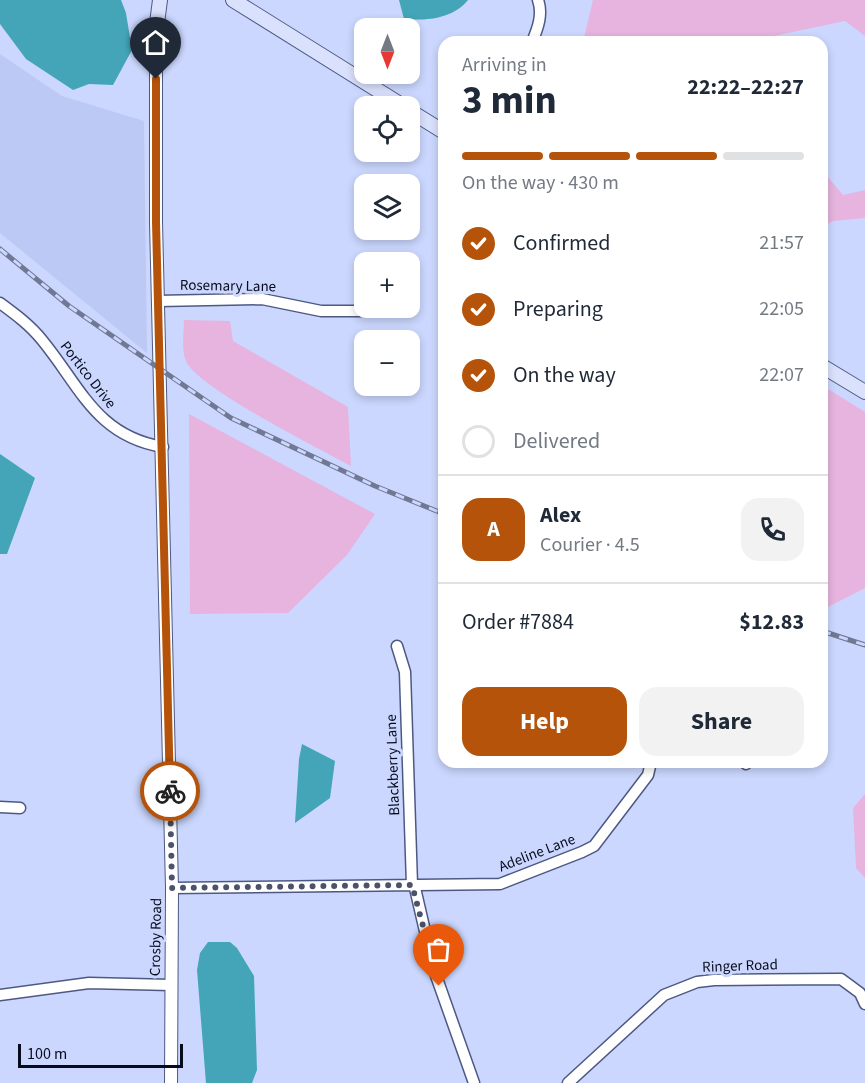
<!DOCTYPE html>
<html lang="en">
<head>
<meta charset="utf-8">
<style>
	:root { --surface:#fff; --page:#f2f2f3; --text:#1f2937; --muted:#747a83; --line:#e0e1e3; --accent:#b45309 }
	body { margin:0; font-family:"Source Sans 3",sans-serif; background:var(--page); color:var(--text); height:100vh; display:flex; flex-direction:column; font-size:22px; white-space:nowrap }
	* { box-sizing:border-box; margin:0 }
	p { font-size:20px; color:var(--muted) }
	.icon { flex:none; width:33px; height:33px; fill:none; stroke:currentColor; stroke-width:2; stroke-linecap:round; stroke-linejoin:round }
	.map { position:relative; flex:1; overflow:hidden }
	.details { position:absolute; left:438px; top:36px; width:390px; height:732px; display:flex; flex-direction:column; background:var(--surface); border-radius:18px; box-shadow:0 3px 9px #0003 }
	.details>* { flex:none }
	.needle { width:39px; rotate:180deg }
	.tools { position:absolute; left:354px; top:18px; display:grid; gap:12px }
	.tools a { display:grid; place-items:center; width:66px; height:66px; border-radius:12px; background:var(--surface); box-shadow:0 3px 9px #0003; font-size:30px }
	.scale { position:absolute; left:18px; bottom:15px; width:165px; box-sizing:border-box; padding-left:6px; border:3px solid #070b1b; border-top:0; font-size:16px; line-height:21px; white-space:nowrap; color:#070b1b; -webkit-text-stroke:4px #cbd7fe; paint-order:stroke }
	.pin { position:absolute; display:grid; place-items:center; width:51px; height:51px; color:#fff; margin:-62px -26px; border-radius:50% 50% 50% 0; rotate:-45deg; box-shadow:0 0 6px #0007 }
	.pin .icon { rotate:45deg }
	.courier { position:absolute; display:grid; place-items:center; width:60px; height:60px; margin:-30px; border:4px solid #b45309; border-radius:50%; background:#fff; color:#222; box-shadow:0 2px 8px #0007 }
	.headline em { font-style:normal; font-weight:700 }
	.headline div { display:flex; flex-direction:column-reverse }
	.headline { display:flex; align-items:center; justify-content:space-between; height:102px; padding:0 24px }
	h1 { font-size:39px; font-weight:700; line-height:45px }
	.bar { display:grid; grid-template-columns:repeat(4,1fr); gap:9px 6px; align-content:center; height:72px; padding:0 24px }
	.bar i { height:8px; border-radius:4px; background:var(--line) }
	.bar .active { background:var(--accent) }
	.bar p { grid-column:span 4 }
	.line { display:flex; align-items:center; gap:15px; padding:0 24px; border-top:2px solid var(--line) }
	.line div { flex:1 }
	.round { display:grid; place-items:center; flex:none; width:63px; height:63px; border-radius:18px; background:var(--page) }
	ol { padding:0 24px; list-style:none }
	li { display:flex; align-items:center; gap:18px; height:66px }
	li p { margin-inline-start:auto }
	li .icon { padding:6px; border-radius:50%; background:var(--accent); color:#fff; stroke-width:4 }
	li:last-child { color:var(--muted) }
	li i { width:33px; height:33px; border:3px solid var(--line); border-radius:50% }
	.primary-button { display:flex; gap:12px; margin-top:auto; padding:12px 24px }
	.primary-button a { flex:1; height:69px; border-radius:18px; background:var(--accent); color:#fff; font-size:24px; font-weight:700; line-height:69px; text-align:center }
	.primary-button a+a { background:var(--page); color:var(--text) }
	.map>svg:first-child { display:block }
	.built { fill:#bbc9f4 }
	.green { fill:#e6b4de }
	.water { fill:#43a5b7 }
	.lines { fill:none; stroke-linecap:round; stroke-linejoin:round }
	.minor-casing { stroke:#4d5982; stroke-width:13 }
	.tertiary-casing { stroke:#4d5982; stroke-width:14 }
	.secondary-casing { stroke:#4d5982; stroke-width:16 }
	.minor { stroke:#fff; stroke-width:10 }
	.tertiary { stroke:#fff; stroke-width:12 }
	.secondary { stroke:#dae1fd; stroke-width:14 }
	.rail-casing { stroke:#707894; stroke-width:5 }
	.rail { stroke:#cbd7fe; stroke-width:3; stroke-dasharray:9; stroke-linecap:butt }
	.done { stroke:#4c526a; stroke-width:6; stroke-dasharray:0 10.8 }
	.route { stroke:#b45309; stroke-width:8 }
	.labels { text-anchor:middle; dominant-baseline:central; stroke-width:6; stroke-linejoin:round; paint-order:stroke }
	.street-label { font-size:15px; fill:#070b1b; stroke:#cbd7fe }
</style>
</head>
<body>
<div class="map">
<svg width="865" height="1083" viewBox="0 0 865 1083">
	<rect width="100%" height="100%" fill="#cbd7fe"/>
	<path class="built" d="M0,54l62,42 82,25 3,232 -147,-120z"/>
	<path class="green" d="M593,0h272v36l-20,-15 -100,21h-162z
		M822,170l21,25 22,-5v28l-32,3 -11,6z
		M184,320l46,1 3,20 115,66 3,59c-31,-17 -155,-79 -165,-105 -5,-11 -2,-29 -2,-41z
		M828,389l37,23v176l-43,22v-170l6,-13z
		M189,414l186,100 -28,41 -59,58 -98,1z
		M865,794v84l-9,-10 -3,-60z"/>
	<path class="water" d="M0,0h121l5,13 6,37 -19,35 -24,-1 -16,6 -47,-31 -26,-35z
		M399,0h69c-15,19 -42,21 -64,19z
		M0,454l35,24 -28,76h-7z
		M302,744l33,17 -5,37 -35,25 4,-64z
		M208,942h22l7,6 17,28 3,94 -5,13h-46l-9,-113 3,-17z"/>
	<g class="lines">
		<defs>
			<path id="minor" d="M532,42c6,-14 11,-28 6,-42
				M158,301l104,-2 59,12h82
				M0,303c15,11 30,22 42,37 38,46 54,96 121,107
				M397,646l8,26 7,213 3,3 19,82 40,113
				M745,762l1,2
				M0,807l20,1
				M172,888l328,-4 82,-32 12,-6 54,-71 3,-13
				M0,995l89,-12 82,2
				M568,1083l96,-88 33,-13 17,-2 127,-1 19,14 5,11"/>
			<path id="tertiary" d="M156,22v200l16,666 -1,195"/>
			<path id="secondary" d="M233,0l170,106
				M156,31l4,-31
				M410,111l34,21
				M822,366l43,26"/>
		</defs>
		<use href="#minor" class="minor-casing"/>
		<use href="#tertiary" class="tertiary-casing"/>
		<use href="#secondary" class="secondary-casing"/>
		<use href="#minor" class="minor"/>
		<use href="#tertiary" class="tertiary"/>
		<use href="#secondary" class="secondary"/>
		<defs>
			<path id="rail" d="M0,249l69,57 162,112 144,68 69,28
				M822,631l43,14"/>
		</defs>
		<use href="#rail" class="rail-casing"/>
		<use href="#rail" class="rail"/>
	</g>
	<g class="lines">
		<path class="done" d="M170,791l2,97 240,-3 27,101"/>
		<path class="route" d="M156,79v143l14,569"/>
	</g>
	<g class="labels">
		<g class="street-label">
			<text transform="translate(228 286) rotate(1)">Rosemary Lane</text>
			<text transform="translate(88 375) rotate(52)">Portico Drive</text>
			<text transform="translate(393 765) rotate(-92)">Blackberry Lane</text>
			<text transform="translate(537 853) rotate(-21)">Adeline Lane</text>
			<text transform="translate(156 937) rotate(-89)">Crosby Road</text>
			<text transform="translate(740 966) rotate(-2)">Ringer Road</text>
		</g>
	</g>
</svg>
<div class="tools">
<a><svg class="needle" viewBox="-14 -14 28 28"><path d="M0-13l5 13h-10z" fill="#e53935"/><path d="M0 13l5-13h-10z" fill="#747a83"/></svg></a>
<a><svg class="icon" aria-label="locate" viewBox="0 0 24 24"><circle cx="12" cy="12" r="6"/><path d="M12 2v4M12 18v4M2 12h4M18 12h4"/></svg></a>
<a><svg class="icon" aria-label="layers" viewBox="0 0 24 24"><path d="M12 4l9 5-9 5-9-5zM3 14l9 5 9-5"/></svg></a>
<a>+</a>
<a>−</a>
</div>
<div class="scale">100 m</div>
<div class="pin" style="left:439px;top:986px;background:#ea580c"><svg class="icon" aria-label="bag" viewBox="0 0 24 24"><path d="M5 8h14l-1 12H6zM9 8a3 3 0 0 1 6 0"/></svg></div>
<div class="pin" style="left:156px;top:79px;background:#1f2937"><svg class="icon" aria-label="home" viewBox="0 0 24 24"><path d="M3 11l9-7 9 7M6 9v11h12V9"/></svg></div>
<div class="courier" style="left:170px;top:791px"><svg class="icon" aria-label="bike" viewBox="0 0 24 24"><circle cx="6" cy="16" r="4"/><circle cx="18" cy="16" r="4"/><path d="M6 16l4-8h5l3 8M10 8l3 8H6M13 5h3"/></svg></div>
<section class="details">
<div class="headline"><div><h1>3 min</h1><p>Arriving in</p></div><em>22:22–22:27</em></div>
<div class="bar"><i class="active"></i><i class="active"></i><i class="active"></i><i></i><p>On the way · 430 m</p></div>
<ol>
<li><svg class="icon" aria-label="check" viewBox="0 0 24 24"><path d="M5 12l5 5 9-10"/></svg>Confirmed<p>21:57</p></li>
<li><svg class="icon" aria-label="check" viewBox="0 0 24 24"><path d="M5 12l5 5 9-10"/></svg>Preparing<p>22:05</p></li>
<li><svg class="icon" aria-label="check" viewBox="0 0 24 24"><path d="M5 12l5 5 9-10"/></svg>On the way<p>22:07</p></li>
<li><i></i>Delivered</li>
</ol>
<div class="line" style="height:108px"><b class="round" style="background:var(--accent);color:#fff">A</b><div><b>Alex</b><p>Courier · 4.5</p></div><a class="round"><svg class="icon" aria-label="phone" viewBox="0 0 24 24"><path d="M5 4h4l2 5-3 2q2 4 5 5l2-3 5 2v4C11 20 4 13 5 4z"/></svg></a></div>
<div class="line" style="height:78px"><div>Order #7884</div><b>$12.83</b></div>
<div class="primary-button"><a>Help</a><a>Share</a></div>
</section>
</div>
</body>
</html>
